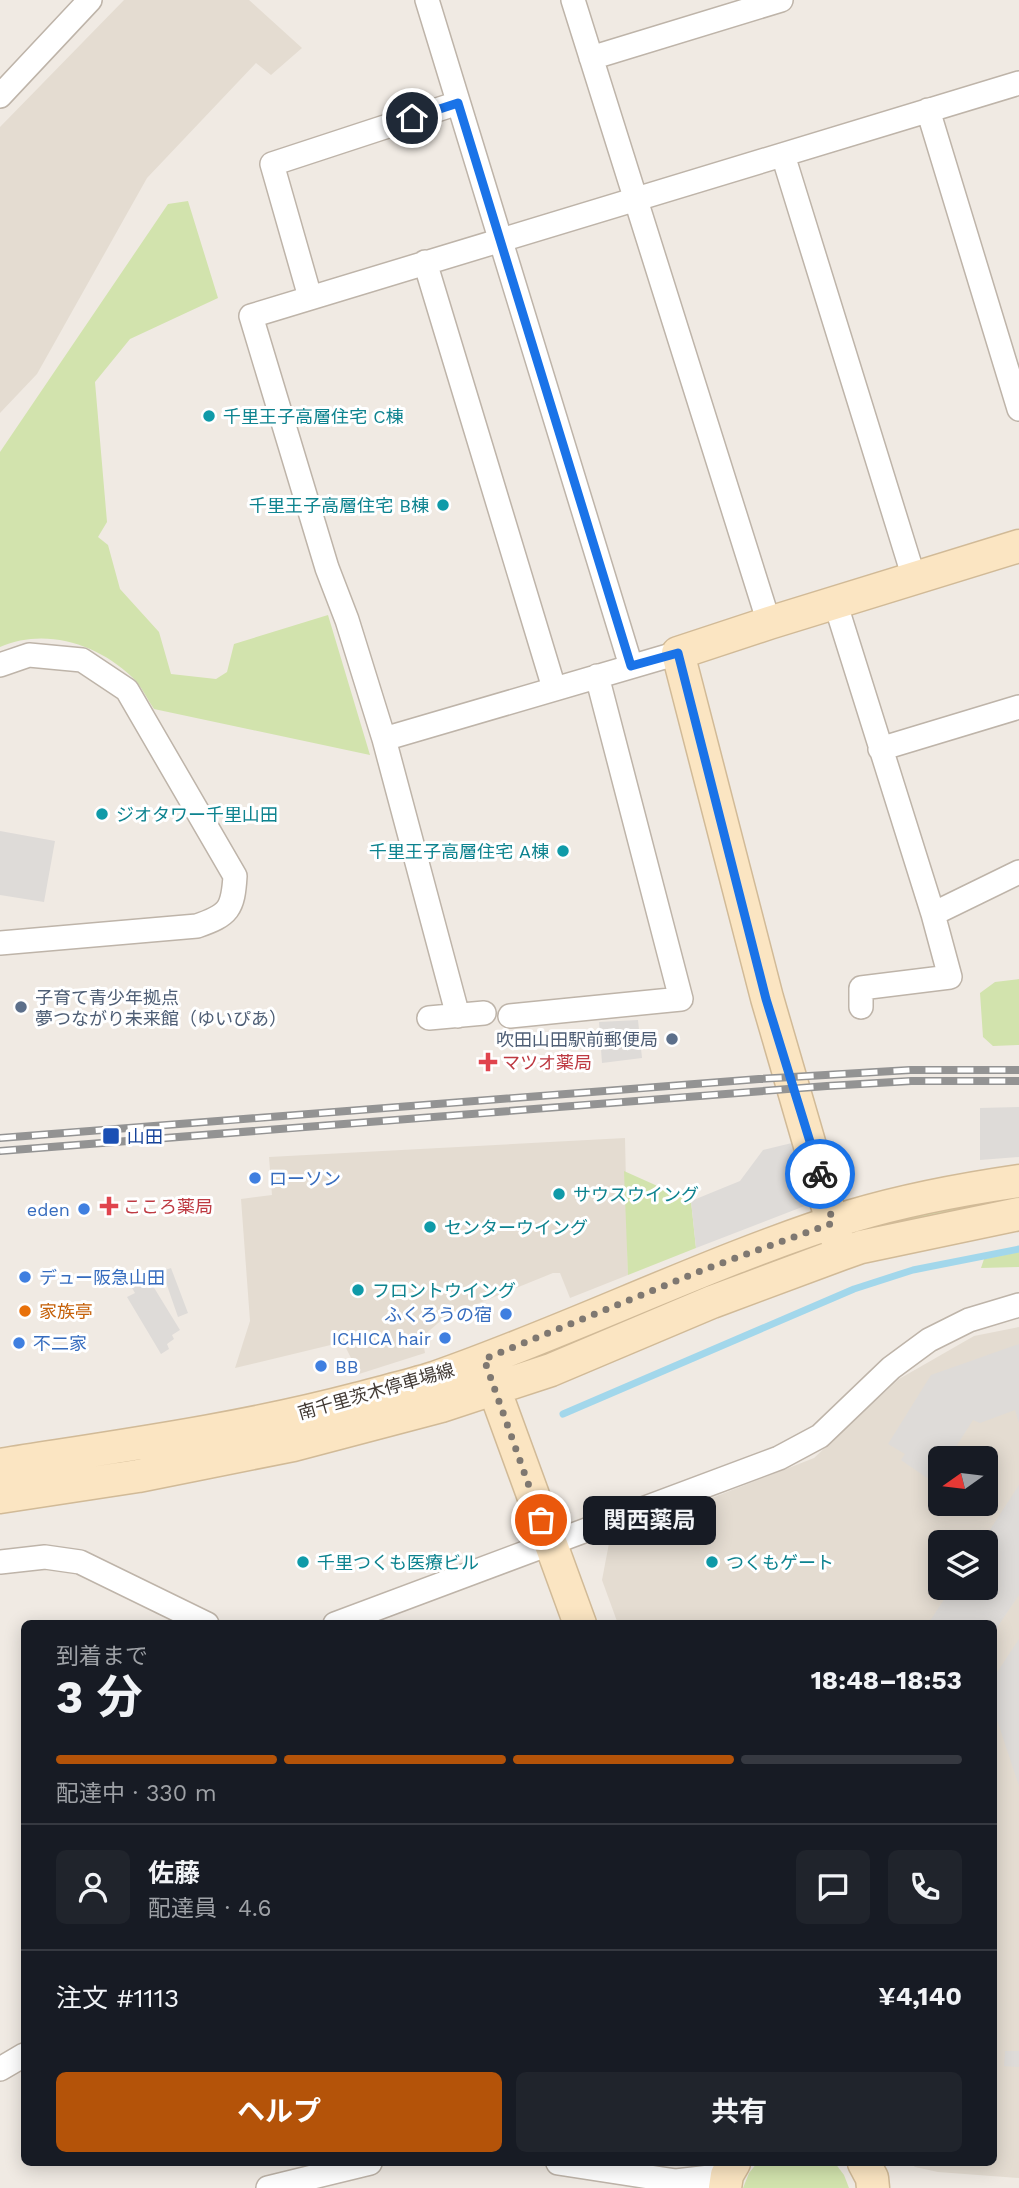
<!DOCTYPE html>
<html lang="ja">
<head>
<meta charset="utf-8">
<style>
	:root { --surface:#171b24; --page:#20242c; --text:#f1f3f6; --muted:#9ea1a6; --line:#363941; --accent:#b45309 }
	body { margin:0; font-family:"Work Sans","Noto Sans JP",sans-serif; background:var(--page); color:var(--text); height:100vh; display:flex; flex-direction:column; font-size:26px; white-space:nowrap }
	* { box-sizing:border-box; margin:0 }
	p { font-size:23px; color:var(--muted) }
	.icon { flex:none; width:38px; height:38px; fill:none; stroke:currentColor; stroke-width:2; stroke-linecap:round; stroke-linejoin:round }
	.map { position:relative; flex:1; overflow:hidden }
	.side { position:absolute; left:21px; top:1620px; width:976px; height:546px; display:flex; flex-direction:column; background:var(--surface); border-radius:10px; box-shadow:0 4px 18px #0003 }
	.side>* { flex:none }
	.needle { width:46px; rotate:256deg }
	.buttons { position:absolute; left:928px; top:1446px; display:grid; gap:14px }
	.buttons a { display:grid; place-items:center; width:70px; height:70px; border-radius:10px; background:var(--surface); box-shadow:0 4px 18px #0003; font-size:35px }
	.pin { position:absolute; display:grid; place-items:center; width:60px; height:60px; color:#fff; margin:-30px; border:4px solid #fff; border-radius:50%; box-shadow:0 2px 7px #0007 }
	.courier { position:absolute; display:grid; place-items:center; width:70px; height:70px; margin:-35px; border:5px solid #1a73e8; border-radius:50%; background:#fff; color:#222; box-shadow:0 2px 9px #0007 }
	.bubble { position:absolute; height:49px; border-radius:10px; background:var(--surface); box-shadow:0 4px 18px #0003; font-size:23px; font-weight:700; line-height:49px; text-align:center }
	.summary em { font-style:normal; font-weight:700 }
	.summary div { display:flex; flex-direction:column-reverse }
	.summary { display:flex; align-items:center; justify-content:space-between; height:119px; padding:0 35px }
	h1 { font-size:46px; font-weight:700; line-height:52px }
	.bar { display:grid; grid-template-columns:repeat(4,1fr); gap:10px 7px; align-content:center; height:84px; padding:0 35px }
	.bar i { height:9px; border-radius:5px; background:var(--line) }
	.bar .active { background:var(--accent) }
	.bar p { grid-column:span 4 }
	.line { display:flex; align-items:center; gap:18px; padding:0 35px; border-top:2px solid var(--line) }
	.line div { flex:1 }
	.round { display:grid; place-items:center; flex:none; width:74px; height:74px; border-radius:10px; background:var(--page) }
	.cta { display:flex; gap:14px; margin-top:auto; padding:14px 35px }
	.cta a { flex:1; height:80px; border-radius:10px; background:var(--accent); color:#fff; font-size:28px; font-weight:700; line-height:80px; text-align:center }
	.cta a+a { background:var(--page); color:var(--text) }
	.map>svg:first-child { display:block }
	.residential { fill:#e4dcd1; fill-rule:evenodd }
	.green { fill:#d2e3ad }
	.parking { fill:#dedbd8 }
	.lines { fill:none; stroke-linecap:round; stroke-linejoin:round }
	.stream { stroke:#a2d7eb; stroke-width:7 }
	.street-casing { stroke:#beb4a9; stroke-width:26 }
	.secondary-casing { stroke:#d1ba97; stroke-width:35 }
	.street { stroke:#fff; stroke-width:23 }
	.secondary { stroke:#fbe5c2; stroke-width:32 }
	.rail-casing { stroke:#939393; stroke-width:8 }
	.rail { stroke:#fff; stroke-width:5; stroke-dasharray:16; stroke-linecap:butt }
	.done { stroke:#7f7871; stroke-width:7; stroke-dasharray:0 12.6 }
	.route { stroke:#1a73e8; stroke-width:9 }
	.culture-dot { fill:#0f9aa8; stroke:#fff; stroke-width:2.5 }
	.service-dot { fill:#5c6f8a; stroke:#fff; stroke-width:2.5 }
	.health-dot { fill:#e0444e; stroke:#fff; stroke-width:2.5 }
	.transit-dot { fill:#1a4fb4; stroke:#fff; stroke-width:2.5 }
	.shop-dot { fill:#3f7fe0; stroke:#fff; stroke-width:2.5 }
	.food-dot { fill:#e8710a; stroke:#fff; stroke-width:2.5 }
	.labels { text-anchor:middle; dominant-baseline:central; stroke-width:6; stroke-linejoin:round; paint-order:stroke }
	.culture-label { font-size:18px; fill:#0d838f; stroke:#fff; text-anchor:start }
	.service-label { font-size:18px; fill:#4e5e75; stroke:#fff; text-anchor:start }
	.health-label { font-size:18px; fill:#be3a42; stroke:#fff; text-anchor:start }
	.transit-label { font-size:18px; fill:#164399; stroke:#fff; text-anchor:start }
	.shop-label { font-size:18px; fill:#366cbe; stroke:#fff; text-anchor:start }
	.food-label { font-size:18px; fill:#c56008; stroke:#fff; text-anchor:start }
	.street-label { font-size:18px; fill:#423a34; stroke:#fff }
</style>
</head>
<body>
<div class="map">
<svg width="1019" height="2188" viewBox="0 0 1019 2188">
	<rect width="100%" height="100%" fill="#f0eae3"/>
	<path class="residential" d="M124,0h125l53,48 -31,27 -15,-12 -109,115 -110,196 -37,39v-286z
		M625,1138l3,137 -58,23 -10,-25h-7l-108,44 -23,20 3,16 -66,21 -16,-32 -108,26 15,-47 -9,-122 31,-4 -3,-38z
		M1019,1327v851l-81,-6 -23,-5 -5,-4h84v-539h-376l-16,-44 8,-42 204,-80 85,-79 75,-43zM940,1458h45v45h-45zM940,1542h45v45h-45z"/>
	<path class="green" d="M188,201l30,97 -88,41 -35,43 12,140 -9,15 10,8 12,44 39,43 12,42 45,5 11,-7 7,-28 94,-29 42,140 -216,-46c-7,-10 -13,-24 -22,-32 -34,-33 -87,-50 -132,-30v-195l168,-248z
		M1019,979v66l-26,1 -10,-9 -3,-44 15,-11z
		M624,1171l67,30 5,47 -68,27z
		M1019,1195v10l-151,25 2,-6z
		M814,1245l2,5 -265,103 -1,-3 166,-73z
		M1019,1252v15l-38,1 3,-9z
		M757,2163h78l9,12 5,13h-106l6,-15z"/>
	<path class="parking" d="M0,831l55,10 -11,61 -44,-7z
		M638,1020l4,38 -40,5 -3,-41z
		M1019,1107v50l-39,3v-52z
		M796,1142l19,60 -119,46 -5,-47 49,-20 23,-31z
		M171,1268l17,45 -10,4 -16,-46z
		M145,1273l35,57 -8,5 2,4 -7,5 2,5 -8,5 -34,-57 8,-4 -3,-5 8,-5 -3,-5z
		M1019,1344v79l-4,-13 -35,13 -7,-3 -24,38h-9v14l-7,10 -32,-22 4,-6 -17,-10 43,-69z
		M1019,1485v110l-25,37v-8h-66l24,-37h33v-45h-3z
		M1019,1639v147l-25,-75v-34z
		M1005,2051h14v16l-15,-1z"/>
	<g class="lines">
		<path class="stream" d="M563,1414l291,-125 59,-19 106,-21"/>
		<defs>
			<path id="street" d="M427,0l204,666
				M573,0l196,623
				M591,58l190,-58
				M0,96l90,-96
				M928,110l91,299
				M783,155l131,423
				M425,262l129,426
				M310,297l-38,-133 186,-61
				M835,602l98,312 86,-42
				M0,665l29,-10 53,5 45,30 108,186c-2,33 -6,39 -38,50l-197,17
				M384,739l294,-86
				M880,749l139,-42
				M861,1007v-19l89,-11 -17,-63
				M458,1016l-74,-277 -37,-119 -20,-52 -76,-252 768,-233
				M510,1016l171,-17 -84,-323
				M429,1018l55,-5
				M0,1562l45,-5 35,5 127,62
				M335,1624l444,-166 41,-22 71,-68 38,-28 40,-20 50,-15
				M0,2069l24,-14
				M558,2163l118,18 51,-6
				M268,2188l102,-25"/>
			<path id="secondary" d="M838,1242l-71,-244 -89,-345 91,-30 250,-77
				M487,1369l93,255
				M0,1465c120,-19 239,-35 357,-66 25,-7 52,-13 77,-21 141,-49 275,-117 418,-162 53,-16 112,-27 167,-35
				M0,1497l138,-21 155,-31 148,-39 110,-36 161,-68 129,-48 20,-7 158,-33
				M864,2163l8,15 1,10
				M725,2188l2,-13 7,-12"/>
		</defs>
		<use href="#street" class="street-casing"/>
		<use href="#secondary" class="secondary-casing"/>
		<use href="#street" class="street"/>
		<use href="#secondary" class="secondary"/>
		<defs>
			<path id="rail" d="M0,1138l759,-59 151,-9h109
				M0,1151l827,-65 84,-5h108"/>
		</defs>
		<use href="#rail" class="rail-casing"/>
		<use href="#rail" class="rail"/>
	</g>
	<g class="lines">
		<path class="done" d="M541,1520l-57,-161 224,-91 125,-45 -13,-49"/>
		<path class="route" d="M412,118l46,-15 173,563 47,-13 88,346 54,175"/>
	</g>
	<g class="culture-dot">
		<circle cx="209" cy="416" r="7"/>
		<circle cx="443" cy="505" r="7"/>
		<circle cx="102" cy="814" r="7"/>
		<circle cx="563" cy="851" r="7"/>
		<circle cx="559" cy="1194" r="7"/>
		<circle cx="430" cy="1227" r="7"/>
		<circle cx="358" cy="1290" r="7"/>
		<circle cx="303" cy="1562" r="7"/>
		<circle cx="712" cy="1562" r="7"/>
	</g>
	<g class="service-dot">
		<circle cx="21" cy="1007" r="7"/>
		<circle cx="672" cy="1039" r="7"/>
	</g>
	<g class="health-dot">
		<path d="M484.5 1051.5h7v7h7v7h-7v7h-7v-7h-7v-7h7z"/>
		<path d="M105.5 1195.5h7v7h7v7h-7v7h-7v-7h-7v-7h7z"/>
	</g>
	<rect class="transit-dot" x="102" y="1127" width="18" height="18" rx="3.5"/>
	<g class="shop-dot">
		<circle cx="255" cy="1178" r="7"/>
		<circle cx="84" cy="1209" r="7"/>
		<circle cx="25" cy="1277" r="7"/>
		<circle cx="506" cy="1314" r="7"/>
		<circle cx="445" cy="1338" r="7"/>
		<circle cx="19" cy="1343" r="7"/>
		<circle cx="321" cy="1366" r="7"/>
	</g>
	<circle class="food-dot" cx="25" cy="1311" r="7"/>
	<g class="labels">
		<g class="culture-label">
			<text x="223" y="416">千里王子高層住宅 C棟</text>
			<text x="429" y="505" text-anchor="end">千里王子高層住宅 B棟</text>
			<text x="116" y="814">ジオタワー千里山田</text>
			<text x="549" y="851" text-anchor="end">千里王子高層住宅 A棟</text>
			<text x="573" y="1194">サウスウイング</text>
			<text x="444" y="1227">センターウイング</text>
			<text x="372" y="1290">フロントウイング</text>
			<text x="317" y="1562">千里つくも医療ビル</text>
			<text x="726" y="1562">つくもゲート</text>
		</g>
		<g class="service-label">
			<text x="35" y="997">子育て青少年拠点<tspan x="35" dy="21">夢つながり未来館（ゆいぴあ）</tspan></text>
			<text x="658" y="1039" text-anchor="end">吹田山田駅前郵便局</text>
		</g>
		<g class="health-label">
			<text x="502" y="1062">マツオ薬局</text>
			<text x="123" y="1206">こころ薬局</text>
		</g>
		<g class="transit-label">
			<text x="127" y="1136">山田</text>
		</g>
		<g class="shop-label">
			<text x="269" y="1178">ローソン</text>
			<text x="70" y="1209" text-anchor="end">eden</text>
			<text x="39" y="1277">デュー阪急山田</text>
			<text x="492" y="1314" text-anchor="end">ふくろうの宿</text>
			<text x="431" y="1338" text-anchor="end">ICHICA hair</text>
			<text x="33" y="1343">不二家</text>
			<text x="335" y="1366">BB</text>
		</g>
		<g class="food-label">
			<text x="39" y="1311">家族亭</text>
		</g>
		<g class="street-label">
			<text transform="translate(376 1391) rotate(-16)">南千里茨木停車場線</text>
		</g>
	</g>
</svg>
<div class="buttons">
<a><svg class="needle" viewBox="-14 -14 28 28"><path d="M0-13l5 13h-10z" fill="#e53935"/><path d="M0 13l5-13h-10z" fill="#9ea1a6"/></svg></a>
<a><svg class="icon" aria-label="layers" viewBox="0 0 24 24"><path d="M12 4l9 5-9 5-9-5zM3 14l9 5 9-5"/></svg></a>
</div>
<div class="pin" style="left:541px;top:1520px;background:#ea580c"><svg class="icon" aria-label="bag" viewBox="0 0 24 24"><path d="M5 8h14l-1 12H6zM9 8a3 3 0 0 1 6 0"/></svg></div>
<div class="pin" style="left:412px;top:118px;background:#1f2937"><svg class="icon" aria-label="home" viewBox="0 0 24 24"><path d="M3 11l9-7 9 7M6 9v11h12V9"/></svg></div>
<div class="courier" style="left:820px;top:1174px"><svg class="icon" aria-label="bike" viewBox="0 0 24 24"><circle cx="6" cy="16" r="4"/><circle cx="18" cy="16" r="4"/><path d="M6 16l4-8h5l3 8M10 8l3 8H6M13 5h3"/></svg></div>
<div class="bubble" style="left:583px;top:1496px;width:133px">関西薬局</div>
<section class="side">
<div class="summary"><div><h1>3 分</h1><p>到着まで</p></div><em>18:48–18:53</em></div>
<div class="bar"><i class="active"></i><i class="active"></i><i class="active"></i><i></i><p>配達中 · 330 m</p></div>
<div class="line" style="height:126px"><a class="round"><svg class="icon" aria-label="person" viewBox="0 0 24 24"><circle cx="12" cy="8" r="4"/><path d="M4 21q1-7 8-7t8 7"/></svg></a><div><b>佐藤</b><p>配達員 · 4.6</p></div><a class="round"><svg class="icon" aria-label="chat" viewBox="0 0 24 24"><path d="M4 5h16v11H9l-5 4z"/></svg></a><a class="round"><svg class="icon" aria-label="phone" viewBox="0 0 24 24"><path d="M5 4h4l2 5-3 2q2 4 5 5l2-3 5 2v4C11 20 4 13 5 4z"/></svg></a></div>
<div class="line" style="height:91px"><div>注文 #1113</div><b>¥4,140</b></div>
<div class="cta"><a>ヘルプ</a><a>共有</a></div>
</section>
</div>
</body>
</html>
